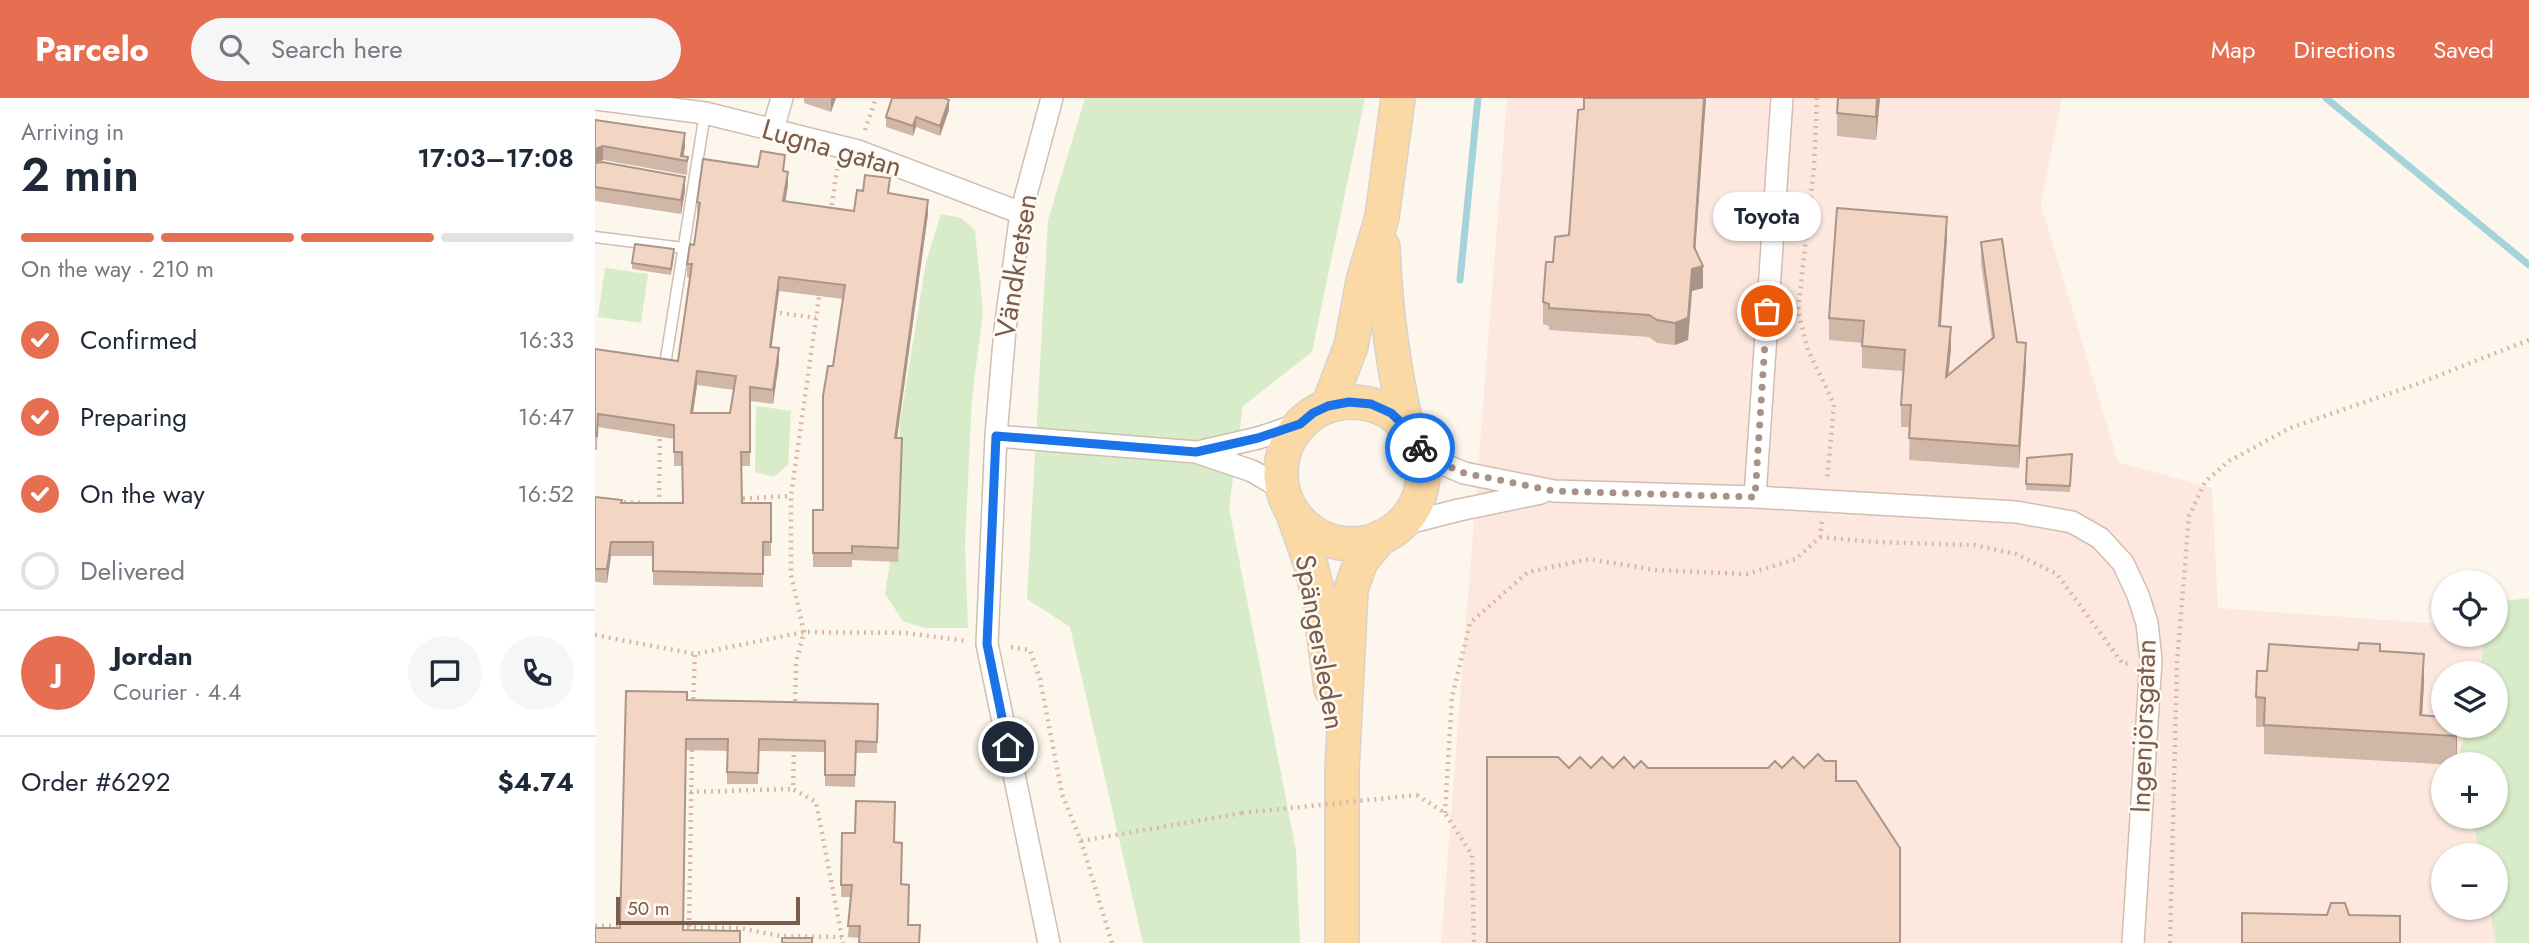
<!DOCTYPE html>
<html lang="en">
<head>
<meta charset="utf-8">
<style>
	:root { --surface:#fff; --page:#f6f6f7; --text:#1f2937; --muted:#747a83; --line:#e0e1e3; --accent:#e76f51 }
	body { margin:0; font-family:Jost,sans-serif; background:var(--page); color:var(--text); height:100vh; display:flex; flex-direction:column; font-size:26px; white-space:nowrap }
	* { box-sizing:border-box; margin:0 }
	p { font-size:23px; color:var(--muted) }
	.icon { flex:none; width:38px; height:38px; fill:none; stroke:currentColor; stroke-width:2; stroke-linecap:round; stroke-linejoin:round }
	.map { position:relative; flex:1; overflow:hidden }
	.details { display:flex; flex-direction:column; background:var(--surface); width:595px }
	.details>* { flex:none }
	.fabs { position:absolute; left:1836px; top:472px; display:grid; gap:14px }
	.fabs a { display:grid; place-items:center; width:77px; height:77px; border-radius:50%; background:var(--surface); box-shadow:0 2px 5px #0004; font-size:35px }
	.scale { position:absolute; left:21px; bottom:18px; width:184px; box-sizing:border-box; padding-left:7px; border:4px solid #7a5c4d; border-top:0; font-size:19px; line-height:24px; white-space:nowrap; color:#7a5c4d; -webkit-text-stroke:5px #fffaf3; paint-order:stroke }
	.pin { position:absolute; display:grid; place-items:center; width:60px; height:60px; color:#fff; margin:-30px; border:4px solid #fff; border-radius:50%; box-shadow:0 2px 7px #0007 }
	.courier { position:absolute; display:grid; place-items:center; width:70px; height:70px; margin:-35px; border:5px solid #1a73e8; border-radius:50%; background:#fff; color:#222; box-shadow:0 2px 9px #0007 }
	.bubble { position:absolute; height:49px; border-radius:24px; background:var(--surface); box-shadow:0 2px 5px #0004; font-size:23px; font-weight:600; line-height:49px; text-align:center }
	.head em { font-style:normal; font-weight:600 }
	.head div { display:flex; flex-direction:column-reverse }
	.head { display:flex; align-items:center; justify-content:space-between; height:119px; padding:0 21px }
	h1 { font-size:46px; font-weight:600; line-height:52px }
	.bar { display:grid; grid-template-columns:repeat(4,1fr); gap:10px 7px; align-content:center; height:84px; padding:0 21px }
	.bar i { height:9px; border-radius:5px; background:var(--line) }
	.bar .active { background:var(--accent) }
	.bar p { grid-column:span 4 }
	.line { display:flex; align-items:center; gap:18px; padding:0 21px; border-top:2px solid var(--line) }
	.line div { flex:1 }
	.round { display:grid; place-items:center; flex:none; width:74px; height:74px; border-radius:37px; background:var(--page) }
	ol { padding:0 21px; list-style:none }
	li { display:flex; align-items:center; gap:21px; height:77px }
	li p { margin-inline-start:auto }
	li .icon { padding:7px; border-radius:50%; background:var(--accent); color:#fff; stroke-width:4 }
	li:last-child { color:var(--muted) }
	li i { width:38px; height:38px; border:4px solid var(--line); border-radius:50% }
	header { display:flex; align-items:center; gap:42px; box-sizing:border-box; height:98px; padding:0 35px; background:var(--accent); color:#fff }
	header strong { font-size:33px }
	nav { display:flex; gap:38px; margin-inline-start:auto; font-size:24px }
	.search { width:490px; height:63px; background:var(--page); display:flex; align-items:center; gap:18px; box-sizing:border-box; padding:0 24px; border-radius:38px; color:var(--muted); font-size:26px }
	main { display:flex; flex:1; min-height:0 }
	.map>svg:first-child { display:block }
	.commercial { fill:#fde8e0 }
	.green { fill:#d8ecc9 }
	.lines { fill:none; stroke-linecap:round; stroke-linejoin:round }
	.stream { stroke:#a5d3da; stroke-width:7 }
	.service-casing { stroke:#d1beb0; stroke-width:13 }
	.minor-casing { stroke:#d1beb0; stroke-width:24 }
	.primary-casing { stroke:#dad1cd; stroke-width:36 }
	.path { stroke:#d9b8a5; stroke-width:4.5; stroke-dasharray:2 5; stroke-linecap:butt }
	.service { stroke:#fff; stroke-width:10 }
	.minor { stroke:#fff; stroke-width:21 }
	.primary { stroke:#fbd9a5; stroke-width:33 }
	.path-bridge { stroke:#d9b8a5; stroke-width:4.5; stroke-dasharray:2 5; stroke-linecap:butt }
	.wall { fill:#d1b7a8; fill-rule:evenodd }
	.shaded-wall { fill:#aa9588 }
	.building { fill:#f3d5c3; stroke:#aa9588; stroke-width:2; fill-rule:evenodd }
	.done { stroke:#a89285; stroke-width:7; stroke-dasharray:0 12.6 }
	.route { stroke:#1a73e8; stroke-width:9 }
	.labels { text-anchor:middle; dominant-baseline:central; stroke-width:5; stroke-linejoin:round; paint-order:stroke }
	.street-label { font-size:28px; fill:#7a5c4d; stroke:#fffaf3 }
</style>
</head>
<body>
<header>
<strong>Parcelo</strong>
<div class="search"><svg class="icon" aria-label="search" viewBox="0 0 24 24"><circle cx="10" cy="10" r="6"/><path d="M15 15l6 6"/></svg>Search here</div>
<nav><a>Map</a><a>Directions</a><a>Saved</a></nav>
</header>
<main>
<section class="details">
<div class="head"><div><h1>2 min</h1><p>Arriving in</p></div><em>17:03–17:08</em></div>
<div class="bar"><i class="active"></i><i class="active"></i><i class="active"></i><i></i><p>On the way · 210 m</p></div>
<ol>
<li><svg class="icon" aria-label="check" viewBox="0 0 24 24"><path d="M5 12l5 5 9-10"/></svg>Confirmed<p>16:33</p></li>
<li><svg class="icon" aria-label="check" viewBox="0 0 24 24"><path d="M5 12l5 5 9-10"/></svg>Preparing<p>16:47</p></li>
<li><svg class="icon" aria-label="check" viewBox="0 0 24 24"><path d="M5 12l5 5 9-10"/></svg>On the way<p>16:52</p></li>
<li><i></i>Delivered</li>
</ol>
<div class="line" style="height:126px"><b class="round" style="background:var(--accent);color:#fff">J</b><div><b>Jordan</b><p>Courier · 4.4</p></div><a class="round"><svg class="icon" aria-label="chat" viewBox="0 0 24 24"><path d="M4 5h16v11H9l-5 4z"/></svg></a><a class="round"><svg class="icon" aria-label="phone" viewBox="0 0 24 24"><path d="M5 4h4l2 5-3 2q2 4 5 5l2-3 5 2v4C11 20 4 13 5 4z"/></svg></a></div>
<div class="line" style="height:91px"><div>Order #6292</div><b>$4.74</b></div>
</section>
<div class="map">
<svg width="1934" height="845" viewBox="0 0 1934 845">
	<rect width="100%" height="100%" fill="#fdf6ec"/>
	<path class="commercial" d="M912,0h555l-21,107 77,257 94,26 6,120 225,16v11h43l-8,39h-35v52h23l-6,26 3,13h-20v52h29l8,39h-37v52h46l7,35h-1055z"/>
	<path class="green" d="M490,0h280l-53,254 -69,54 -14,102 67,342 4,93h-157l-73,-316 -43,-28 21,-379z
		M346,116l20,4 14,12 8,82 -11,86 -7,147 3,83h-44l-21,-7 -18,-27 10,-62 5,-110 26,-160z
		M10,170l43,6 -7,49 -43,-6z
		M161,308l35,5 -3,54 -14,12 -19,-5z
		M1934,500v345h-33l-7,-35h6v-52h-15l-8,-39h23v-52h-32l-3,-13 6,-26h29v-52h-17l8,-39h9l1,-33z"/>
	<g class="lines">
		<path class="stream" d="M1731,0l203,167
			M865,182l18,-182"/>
		<defs>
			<path id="service" d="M0,139l88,11
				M62,266l8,1 40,-252"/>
			<path id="minor" d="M0,1l110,14 153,38 163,62
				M178,31l9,-31
				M401,338l200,16 56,19 31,18
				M823,349l25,17 21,9 90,18 201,6 261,15 56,10 28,16 23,25 15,32 9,28 4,37 -18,283
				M603,354l60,-14 42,-14
				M1160,399l27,-399
				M805,427l59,-15 82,-17
				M454,845l-62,-299 9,-208 9,-107 16,-116 31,-115"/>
			<path id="primary" d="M788,149c2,63 10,119 24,181
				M686 375a71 71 0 1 1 142 0a71 71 0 1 1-142 0Z
				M733,308l23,-60 12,-65 19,-64 16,-119
				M698,415l17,49 9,36 12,91
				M747,845v-172l9,-182 10,-28 20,-24"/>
		</defs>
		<use href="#service" class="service-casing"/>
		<use href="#minor" class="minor-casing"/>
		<use href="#primary" class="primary-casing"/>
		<path class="path" d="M1222,0l-3,69 -16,144 10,39 26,54 -7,77
			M270,32l11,-32
			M236,114l6,-43
			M178,214l43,6
			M141,401l55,-3
			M22,404l27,1
			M64,406l1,-72
			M1225,439l54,5 100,3 42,9 41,20 66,90 8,-1
			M0,537l100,19 109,-22 102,1 61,8
			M416,549l19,3 10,29 22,115 19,47 31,102
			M98,608l2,-52
			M200,610l1,-46 8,-30 -13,-57v-79l29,-206
			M199,650l-1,41 23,13 27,141
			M95,694l103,-3
			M822,697l28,18 27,42 2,88
			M850,715l7,-116 18,-74 58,-51 61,-13 67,11 91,4 49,-15 24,-22 2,-16
			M486,743l161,-28
			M0,828h31
			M85,829l60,1 40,8 62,1
			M94,829l3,-181
			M1575,845l7,-280 12,-147 16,-34 24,-21 61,-33 127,-44 112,-44"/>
		<use href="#service" class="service"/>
		<use href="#minor" class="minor"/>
		<use href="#primary" class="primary"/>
		<path class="path-bridge" d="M647,715l175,-18"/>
	</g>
	<path class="wall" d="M209,0h32l-5,14 -27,-9z
		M297,0h55l2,12 -9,26 -24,-9 -3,9 -27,-9v-10z
		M989,0h122l-11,152 8,38 -11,3 -4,49 -13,5 -18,-2 -8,-6 -100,-7v-4l-6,-2v-22l26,-67z
		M1285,0l-4,42 -39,-4v-23z
		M0,22l90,27 -2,9 5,1 -1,18 -84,-15 -8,3z
		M0,65l90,28 -4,23 -86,-13z
		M190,73l3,14 -3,16 69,10 36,-18 38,21 -31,224 5,14 -4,110 -46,-2v7h-39v-57h10l10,-144 10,-67 -64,-8 -8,56 8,15 -6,42 -23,-3v65h-9l1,37h29v53h-8v31l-110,-2v-29h-42l-4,27 -12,-1v-85l27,6h61l-1,-37h-8v-27l-76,-12 -1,23h-2v-101l83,12 12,-83 -3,-1v-13l7,-19 4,-29h-1v-14zM102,287l37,5 -4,23h-37z
		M1352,140l-6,88 10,23 -3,26 44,-36 -11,-75v-22l45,123 -7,103 -110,-8 1,-33h-9v-22l2,-34 -41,-3v-25l-33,-3v-22z
		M79,158l-3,19 -39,-6v-6z
		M1477,356l-2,38 -44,-2 1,-32z
		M1785,553l44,32 -2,33 35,10 -1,39 -192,-11v-27h-8v-30l11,-26z
		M92,602l191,4 -1,49h-21l-1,34 -30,-1v-34l-66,-1 -1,33h-31v-33l-41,-1 -3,180 -63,-2z
		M300,704l-36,136 -11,-1 3,-40h-10l1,-64h13z"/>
	<path class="shaded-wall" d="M237,0h4l-5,14v-13z
		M1109,0h2l-12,171 9,-3v22l-11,3 -4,49 -13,5v-22l19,-76z
		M1282,0h3l-4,42v-23z
		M354,2v10l-9,26v-10z
		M321,19v10l-3,9v-10z
		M90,35v14l-2,13h-2z
		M8,48v14l-8,3v-14z
		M193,74v13l-5,30v-14z
		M90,79v14l-4,23v-14z
		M333,102v14l-33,238v-14z
		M1352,119v21l-8,110v-22z
		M184,179v14l-9,69v-13z
		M1356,229v22l-5,50v-22z
		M1431,245v22l-7,103v-22z
		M184,250v14l-6,42v-14z
		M102,273v14l-6,42v-14z
		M16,444v14l-4,27v-14z
		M1829,556v29l-3,51 -1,-19z
		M1862,628v21l-1,18v-29z"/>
	<path class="building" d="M297,0h52l5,2 -9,26 -24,-9 -3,9 -27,-9z
		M989,0h120l-10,149 9,19 -11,3 -4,49 -13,5 -18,-3 -8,-5 -100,-7v-4l-6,-2 3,-40h7l2,-25 14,-2 9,-125 6,-1z
		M1243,0h39l-1,19 -39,-4z
		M0,22l90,13 -4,23 7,1 -1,4 -84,-15 -8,3z
		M166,53l24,4 -2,16 5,1 -5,29 71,10 3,-21 6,1 2,-16 25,3 -2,15 40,7 -33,238h7l-4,110 -46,-2v7h-39v-43h10v-114l5,-30h5l12,-81 -66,-8 -9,70 9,1 -6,42 -23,-3v65h-9l1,51h29v39h-8v32l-110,-3v-29h-42l-4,27h-12v-72l27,3 -1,3h62l-1,-51h-8v-27l-76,-11 -1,22h-2v-87l83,12 14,-97h-5l3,-20 4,1 6,-42 -3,-1 6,-43 55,8zM102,273l39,5 -6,37h-39z
		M7,64l83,15 -4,23 -86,-13v-24z
		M1242,110l110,9 -8,109 12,1 -5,50 48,-40 -13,-95 21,-3 15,103 9,1 -7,103 -110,-8 2,-33h-10l4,-55 -43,-4 2,-25 -35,-3z
		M40,146l39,5 -3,20 -39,-6z
		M1477,356l-2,32 -44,-2 1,-26z
		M1764,545l21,1v7l44,3 -4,61 23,2v9h14l-1,10 -192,-11 1,-27 -9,-1 1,-26h10l2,-27 89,6z
		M31,593l61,1v8l191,4 -1,38 -21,-1 -1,34h-30v-34l-66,-2 -1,34 -31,-1 1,-33h-42l-3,191 57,1v12h-145v-15h25z
		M1223,656l7,7h11v20h20l44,67v95h-413v-186h71l11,11 11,-11 11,11 11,-11 11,11 11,-11 10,11 7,-7 7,7h120l7,-7 7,7 11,-11 11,11z
		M261,703l39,1 -1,40 8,1 -1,41 8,1 -1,40h12l-1,18h-60l1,-17h-12l4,-41h-11l1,-52h13z
		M1736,805h14l4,12 51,1v27h-158v-30l85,2z
		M187,840h30v5h-30z"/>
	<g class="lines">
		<path class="done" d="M825,350l23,16 21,9 90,18 201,6 12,-186"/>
		<path class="route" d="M413,649l-21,-103 9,-208 200,16 62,-14 42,-14 13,-11 15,-7 21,-4 22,2 20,9 16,15 13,20"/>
	</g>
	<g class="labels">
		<g class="street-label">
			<text transform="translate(237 50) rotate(16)">Lugna gatan</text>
			<text transform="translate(421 168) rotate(-81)">Vändkretsen</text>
			<text transform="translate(725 544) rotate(80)">Spängersleden</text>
			<text transform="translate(1548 628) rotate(-88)">Ingenjörsgatan</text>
		</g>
	</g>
</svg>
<div class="fabs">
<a><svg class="icon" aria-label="locate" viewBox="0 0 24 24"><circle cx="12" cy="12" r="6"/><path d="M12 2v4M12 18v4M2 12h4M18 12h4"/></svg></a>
<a><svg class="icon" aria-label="layers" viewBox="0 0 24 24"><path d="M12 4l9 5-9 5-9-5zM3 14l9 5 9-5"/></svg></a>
<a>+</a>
<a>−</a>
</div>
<div class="scale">50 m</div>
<div class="pin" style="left:1172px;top:213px;background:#ea580c"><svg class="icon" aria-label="bag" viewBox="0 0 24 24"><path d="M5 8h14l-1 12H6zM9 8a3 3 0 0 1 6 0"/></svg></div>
<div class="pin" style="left:413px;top:649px;background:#1f2937"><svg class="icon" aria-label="home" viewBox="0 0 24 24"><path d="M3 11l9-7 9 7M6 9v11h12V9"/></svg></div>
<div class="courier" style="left:825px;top:350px"><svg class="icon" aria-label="bike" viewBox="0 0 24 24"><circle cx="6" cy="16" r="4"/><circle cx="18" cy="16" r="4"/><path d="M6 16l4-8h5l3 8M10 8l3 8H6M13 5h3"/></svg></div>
<div class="bubble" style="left:1118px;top:94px;width:108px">Toyota</div>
</div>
</main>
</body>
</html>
